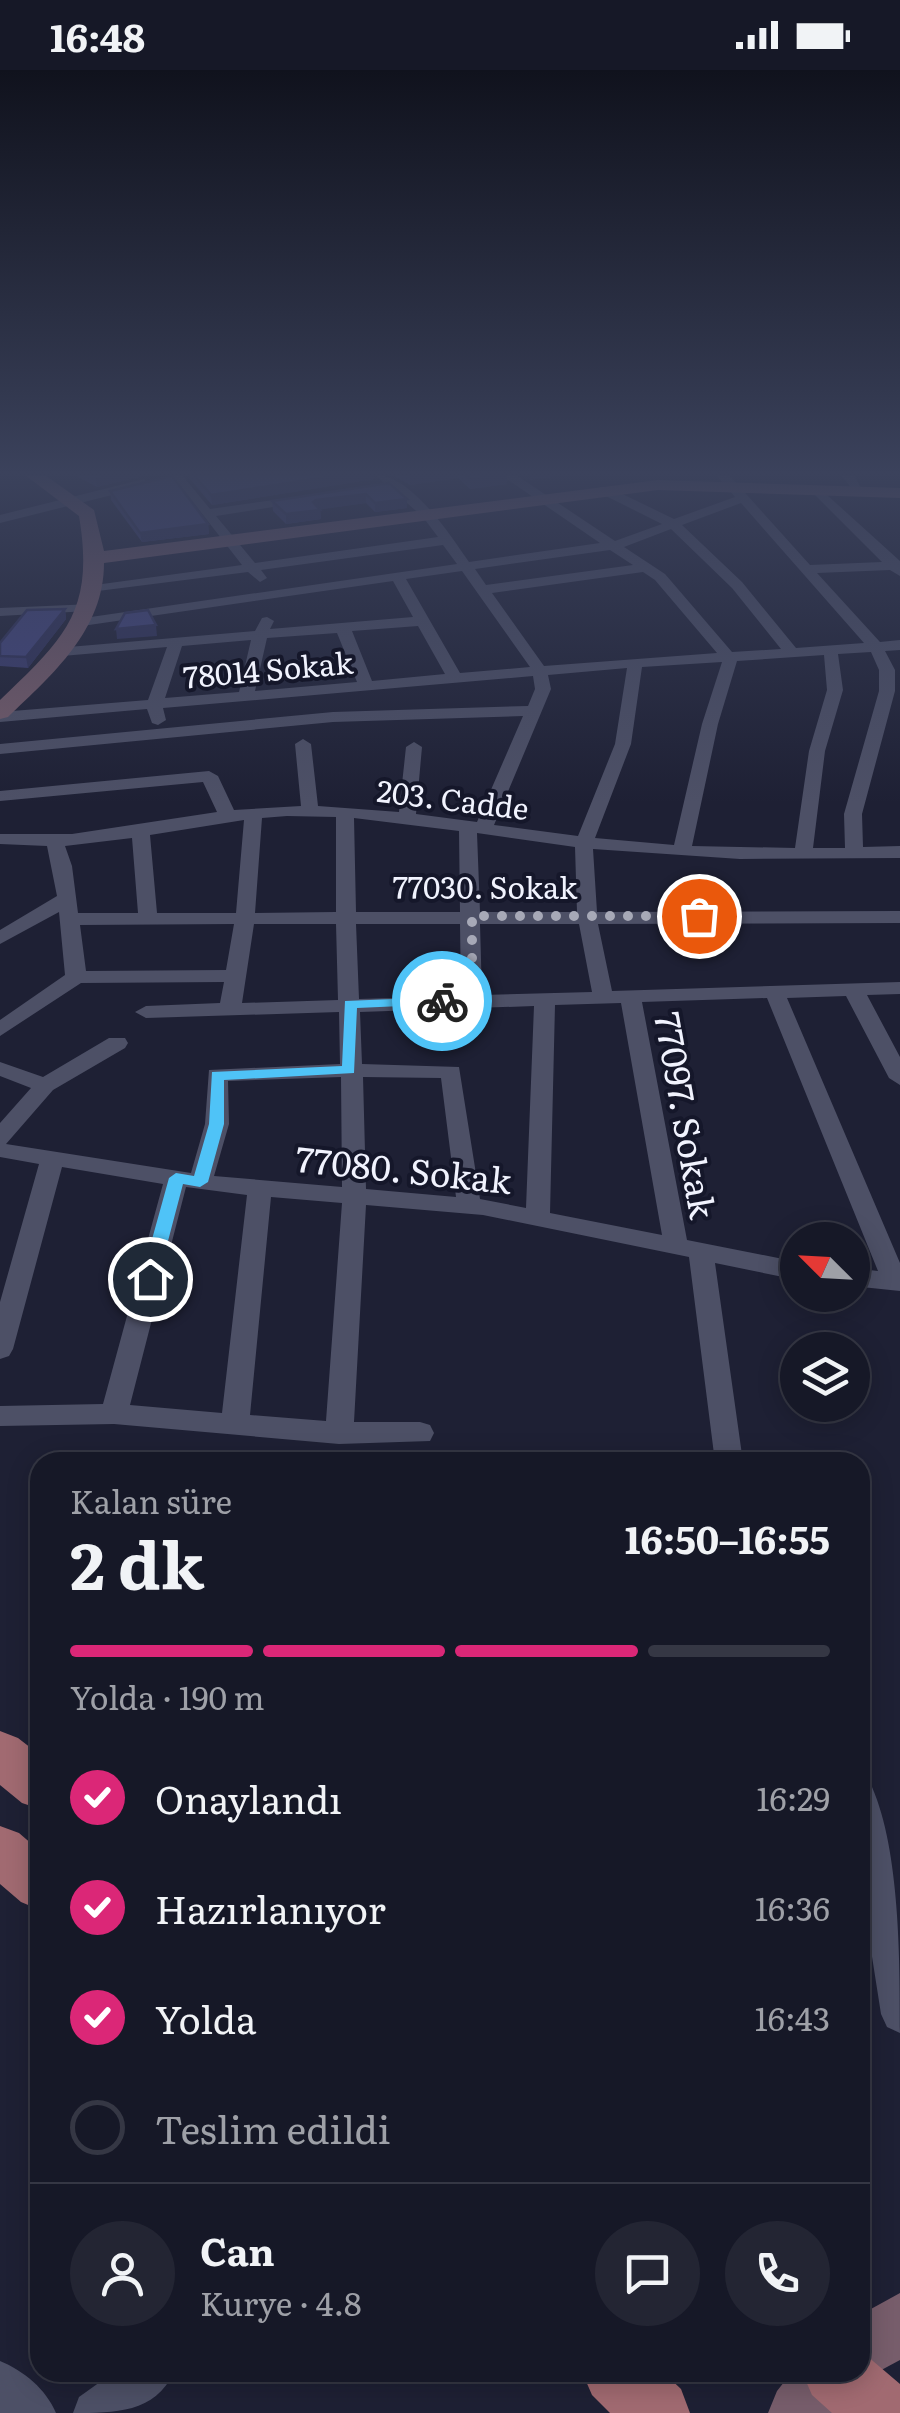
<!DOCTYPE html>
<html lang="tr">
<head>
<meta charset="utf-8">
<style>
	:root { --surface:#161827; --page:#232533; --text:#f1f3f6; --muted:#9ea0a7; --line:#353744; --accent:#db2777 }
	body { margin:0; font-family:Literata,serif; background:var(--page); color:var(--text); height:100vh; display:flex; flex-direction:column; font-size:38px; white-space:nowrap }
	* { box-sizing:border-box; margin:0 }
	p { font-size:32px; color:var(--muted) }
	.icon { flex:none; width:55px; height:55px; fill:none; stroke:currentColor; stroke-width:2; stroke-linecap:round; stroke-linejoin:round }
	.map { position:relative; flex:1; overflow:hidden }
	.panel { position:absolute; left:30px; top:1382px; width:840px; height:930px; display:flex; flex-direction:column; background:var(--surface); border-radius:30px; box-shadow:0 5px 25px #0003,0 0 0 2px var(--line) }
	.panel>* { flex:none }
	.needle { width:65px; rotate:294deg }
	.buttons { position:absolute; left:780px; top:1152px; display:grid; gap:20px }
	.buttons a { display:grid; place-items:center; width:90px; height:90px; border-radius:50%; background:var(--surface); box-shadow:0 5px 25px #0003,0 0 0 2px var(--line); font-size:50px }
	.pin { position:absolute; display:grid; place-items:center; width:85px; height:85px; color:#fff; margin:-42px; border:5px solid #fff; border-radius:50%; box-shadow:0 2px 10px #0007 }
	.courier { position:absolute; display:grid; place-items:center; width:100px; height:100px; margin:-50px; border:8px solid #4fc3f7; border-radius:50%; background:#fff; color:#222; box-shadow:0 2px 12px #0007 }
	.headline em { font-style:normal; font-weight:700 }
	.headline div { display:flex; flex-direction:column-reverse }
	.headline { display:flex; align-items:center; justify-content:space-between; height:170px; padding:0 40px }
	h1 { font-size:65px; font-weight:700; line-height:75px }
	.bar { display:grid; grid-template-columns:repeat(4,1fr); gap:15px 10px; align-content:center; height:120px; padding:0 40px }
	.bar i { height:12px; border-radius:8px; background:var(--line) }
	.bar .on { background:var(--accent) }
	.bar p { grid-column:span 4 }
	.line { display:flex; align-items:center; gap:25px; padding:0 40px; border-top:2px solid var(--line) }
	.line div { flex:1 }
	.round { display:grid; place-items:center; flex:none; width:105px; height:105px; border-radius:52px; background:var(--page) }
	ol { padding:0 40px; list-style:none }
	li { display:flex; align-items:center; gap:30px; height:110px }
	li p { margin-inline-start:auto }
	li .icon { padding:10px; border-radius:50%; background:var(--accent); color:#fff; stroke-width:4 }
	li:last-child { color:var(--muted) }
	li i { width:55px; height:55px; border:5px solid var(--line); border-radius:50% }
	.status { display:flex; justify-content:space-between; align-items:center; height:70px; padding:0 50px; background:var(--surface); direction:ltr }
	.status svg { height:28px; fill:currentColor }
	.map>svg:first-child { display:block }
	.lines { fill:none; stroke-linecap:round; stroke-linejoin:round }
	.street { fill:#4d5066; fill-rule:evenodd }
	.secondary { fill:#775d6b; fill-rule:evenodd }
	.primary { fill:#a16a71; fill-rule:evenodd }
	.wall { fill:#3a3c6f }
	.shaded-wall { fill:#2f315a }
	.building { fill:#434681; stroke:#2f315a; stroke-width:2.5 }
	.route { fill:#4fc3f7 }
	.done { stroke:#a7a9b7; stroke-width:10; stroke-dasharray:0 18 }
	.labels { text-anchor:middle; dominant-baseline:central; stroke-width:8; stroke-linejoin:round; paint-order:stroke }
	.far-street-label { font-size:30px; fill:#f1f3fe; stroke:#15172a }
	.street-label { font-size:35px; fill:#f1f3fe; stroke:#15172a }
</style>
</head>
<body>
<div class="status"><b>16:48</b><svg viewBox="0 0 49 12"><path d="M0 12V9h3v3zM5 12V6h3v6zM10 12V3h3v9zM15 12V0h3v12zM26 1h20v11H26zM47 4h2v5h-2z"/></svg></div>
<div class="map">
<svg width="900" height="2343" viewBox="0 0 900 2343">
	<rect width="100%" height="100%" fill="#1e2034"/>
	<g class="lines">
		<path class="street" d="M172,405h10l28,34 99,-14 2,3 -6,4 -89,14 39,47 183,-26 -15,-20 -48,-42c37,0 75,60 94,87l131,-19 -99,-68h15l99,66 47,-17 -62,-31v-6h8l66,32 61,-22 -19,-22h13l81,90 72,-3 -70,-70 4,-7 84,76v15l-10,-6 -73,3 63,69 20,-2v10l-15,1 10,19v21l-33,123 1,33 37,-1v12l-160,1 -147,-10 4,63 303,-1v12l-302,1 14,67 288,-9v12l-33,1 33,62v28l-11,-7 -43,-82 -59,2 113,265v28l-48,-5v-18l26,3 -111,-273 -125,4 45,238 111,22v18l-83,-17 28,199h-28l-26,-205 -206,-42 -117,-10 -12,217h66l10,3 4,8 -4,8 -91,3 -225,-20 -114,2v-20l103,-2 60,-220 -101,-17 -49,182 -4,7 -9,3v-57l39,-138 -39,-7v-34l31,-35 -31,-12v-14l43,15 66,-39h16l3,5 -3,5 -72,42 -47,54 185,29 14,-49 4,-54 131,-6 -1,-52 -193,6 -11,-6 11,-6 74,-3 4,-21 -143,1 -81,53v-16l65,-45 -6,-63 -59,32v-14l57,-34 -10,-50 -47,-2v-10h72l145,-22 -14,-30 -203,19v-10l209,-20 9,5 16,34 67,-4 -6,-62 8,-5 8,5 7,62 81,6 7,-65 8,-5 8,5 -6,67 61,8 46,-106 -190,6 -333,32v-10l333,-32 195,-6 7,-17 -2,-13 -370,32 3,12 -8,5 -6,-2 -5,-14 -147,13v-10l148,-12 19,-53 -105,9 -8,-5 3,-3 198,-17 7,-13 5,-1 7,4 -4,8 143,-12 -20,-36 -311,45 -5,-1v-6l380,-55 -14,-19 -182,25 6,8 -7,4 -12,-10 -158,20 -2,-3 7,-4 147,-20zM741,433l123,140 -68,5 -54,-66 -60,-57zM671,459l61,59 49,61 -49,3 -67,-78 -41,-27zM610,480l23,15 -147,20 -11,-16zM462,501l68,96 -70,6 -54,-94zM643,502l12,8 62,73 -173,13 -52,-73zM418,556l27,48 -73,7 -20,-50zM337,563l20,49 -102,9 12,-53zM251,570l-12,52 -74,6 17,-52zM871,582l8,18v21l-35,123 1,34h-32l12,-97 18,-61 -5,-36zM824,585l3,35 -18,61 -14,97 -103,-2 26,-122 19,-63zM722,592l-20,62 -28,121 -79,-7 36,-94 11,-77zM627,598l-12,76 -37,92 -84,-11 57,-136 -3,-14zM287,746l49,1v95l-81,1 7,-95zM354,748l105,13 1,81h-104zM244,750l-8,93h-79l-7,-78zM477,763l98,14 2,65h-97zM132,768l6,75h-60l-6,-47 -7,-20zM234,854l-8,46 -140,1 -6,-46zM254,854h82l2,76 -96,3zM356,854h104l1,72 -102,3zM480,854h99l13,68 -110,3zM621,933l41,232 -112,-22 5,-208zM534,936l-8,202 -46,-9 -21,-132 -97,-3 -2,-52zM341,1007l1,110 -128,-11 15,-52 -1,-43zM363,1007l78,1 15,119 -90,-8zM186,1117l61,8 -25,218 -92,-8zM271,1127l71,6 -16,218 -76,-6z
			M841,405h13l10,19h-8z
			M144,409l4,7 -148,37v-8z
			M93,534v6l-5,1 -88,5v-8z
			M860,1712l12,5c28,64 28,174 28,246l-13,-6 -6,-13 -21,-134z
			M0,2291c24,10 46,28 56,52h-56z
			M114,2302h60c-19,41 -59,41 -101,41l6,-16z"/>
		<path class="secondary" d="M25,405h20l49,35 10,41 554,-71 242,8v10l-242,-8 -554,73c0,67 -51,111 -96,154l-8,2v-19c65,-62 95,-89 79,-184z
			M900,2223v67l-41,22 -20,31h-71l9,-22 15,-19h68v-57z"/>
		<path class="primary" d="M0,1661l18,7 22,17v54l-18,-6 -22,-18z
			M0,1756l19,7 21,18v59l-19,-8 -21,-18z
			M860,2280l40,34v29h-68l-20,-18 -10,-23h58z
			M582,2302h81l18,17 9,24h-80l-18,-18z"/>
	</g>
	<path class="wall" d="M75,405h72l-50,12z
		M190,405h184v4l-162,26 -22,-26z
		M393,405h114v9l-37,5 -12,-11 -48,7z
		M389,413l18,16v9l-32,4 -9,-9 -46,6 1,10 -35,5 -13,-13 -1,-10z
		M110,421l98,33 1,10 -67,8 -31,-42z
		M65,539l1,10 -38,49 -28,-2v-23z"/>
	<path class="shaded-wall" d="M107,405h40l-50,12 -1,-9z
		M340,405h34v4l-162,26 -1,-10z
		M458,405v3l-48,7v-9z
		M507,405v9l-37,5v-10z
		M530,405h36l-36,5z
		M366,424v9l-49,7h3l1,9 -35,5v-10l30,-14z
		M407,429v9l-32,4v-9z
		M208,454l1,10 -67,8 -2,-9z
		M65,539l1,10 -38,49 -2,-11z
		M156,555l1,11 -40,3 -1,-10z"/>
	<path class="building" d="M194,405h146l-129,20z
		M466,405h39l-35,4z
		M172,406l36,48 -68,9 -30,-42z
		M389,413l18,16 -32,4 -9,-9 -50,6 -3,2 7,8 -34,4 -14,-13z
		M65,539l-39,48 -26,-1v-13l27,-33z
		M148,540l8,15 -40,4 9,-16z"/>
	<linearGradient id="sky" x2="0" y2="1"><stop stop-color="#10121d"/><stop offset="0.55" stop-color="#3b425c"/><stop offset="1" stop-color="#3b425c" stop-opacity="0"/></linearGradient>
	<rect width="900" height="733" fill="url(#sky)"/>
	<path class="route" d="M442,927l7,4 -2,3 -90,4 -3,65 -130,7v44l-16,58 -8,5 -17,-3 -25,95 -8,6 -6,-2 -3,-4 28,-101 7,-5 18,3 15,-52 3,-52 130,-6 3,-65z"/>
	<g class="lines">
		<path class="done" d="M442,931l30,-1v-84h227"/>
	</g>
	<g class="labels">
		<g class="far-street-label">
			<text transform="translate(268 598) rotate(-5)">78014 Sokak</text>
			<text transform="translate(453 728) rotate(7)">203. Cadde</text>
			<text x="485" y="816">77030. Sokak</text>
		</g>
		<g class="street-label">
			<text transform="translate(687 1045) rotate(80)">77097. Sokak</text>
			<text transform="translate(404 1098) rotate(6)">77080. Sokak</text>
		</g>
	</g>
</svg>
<div class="buttons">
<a><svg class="needle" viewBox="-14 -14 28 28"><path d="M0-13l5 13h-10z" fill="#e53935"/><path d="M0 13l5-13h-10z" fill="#9ea0a7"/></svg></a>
<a><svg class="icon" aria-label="layers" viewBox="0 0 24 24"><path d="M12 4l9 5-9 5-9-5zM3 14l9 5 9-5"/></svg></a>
</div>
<div class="pin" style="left:699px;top:846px;background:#ea580c"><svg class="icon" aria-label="bag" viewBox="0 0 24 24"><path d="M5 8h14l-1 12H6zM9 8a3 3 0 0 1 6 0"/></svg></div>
<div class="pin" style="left:150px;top:1209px;background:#1f2937"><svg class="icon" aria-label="home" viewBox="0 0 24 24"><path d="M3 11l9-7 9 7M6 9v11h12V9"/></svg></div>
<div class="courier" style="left:442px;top:931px"><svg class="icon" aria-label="bike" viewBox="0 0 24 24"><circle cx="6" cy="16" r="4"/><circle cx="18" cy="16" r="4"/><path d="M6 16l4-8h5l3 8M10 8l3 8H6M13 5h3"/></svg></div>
<section class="panel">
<div class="headline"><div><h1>2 dk</h1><p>Kalan süre</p></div><em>16:50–16:55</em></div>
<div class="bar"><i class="on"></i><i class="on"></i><i class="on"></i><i></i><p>Yolda · 190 m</p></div>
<ol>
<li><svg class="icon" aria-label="check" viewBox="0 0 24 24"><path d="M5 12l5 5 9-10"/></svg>Onaylandı<p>16:29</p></li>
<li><svg class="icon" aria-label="check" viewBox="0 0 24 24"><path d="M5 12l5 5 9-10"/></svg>Hazırlanıyor<p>16:36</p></li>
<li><svg class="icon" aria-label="check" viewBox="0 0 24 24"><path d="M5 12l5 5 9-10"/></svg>Yolda<p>16:43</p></li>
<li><i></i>Teslim edildi</li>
</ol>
<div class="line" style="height:180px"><a class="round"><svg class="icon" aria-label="person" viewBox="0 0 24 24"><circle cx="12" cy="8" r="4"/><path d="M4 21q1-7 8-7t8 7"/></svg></a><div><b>Can</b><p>Kurye · 4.8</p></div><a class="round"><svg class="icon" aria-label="chat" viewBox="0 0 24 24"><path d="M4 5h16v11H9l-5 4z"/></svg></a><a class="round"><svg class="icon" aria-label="phone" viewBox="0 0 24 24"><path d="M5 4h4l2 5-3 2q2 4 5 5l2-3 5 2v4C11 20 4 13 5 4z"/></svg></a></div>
</section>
</div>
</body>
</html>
